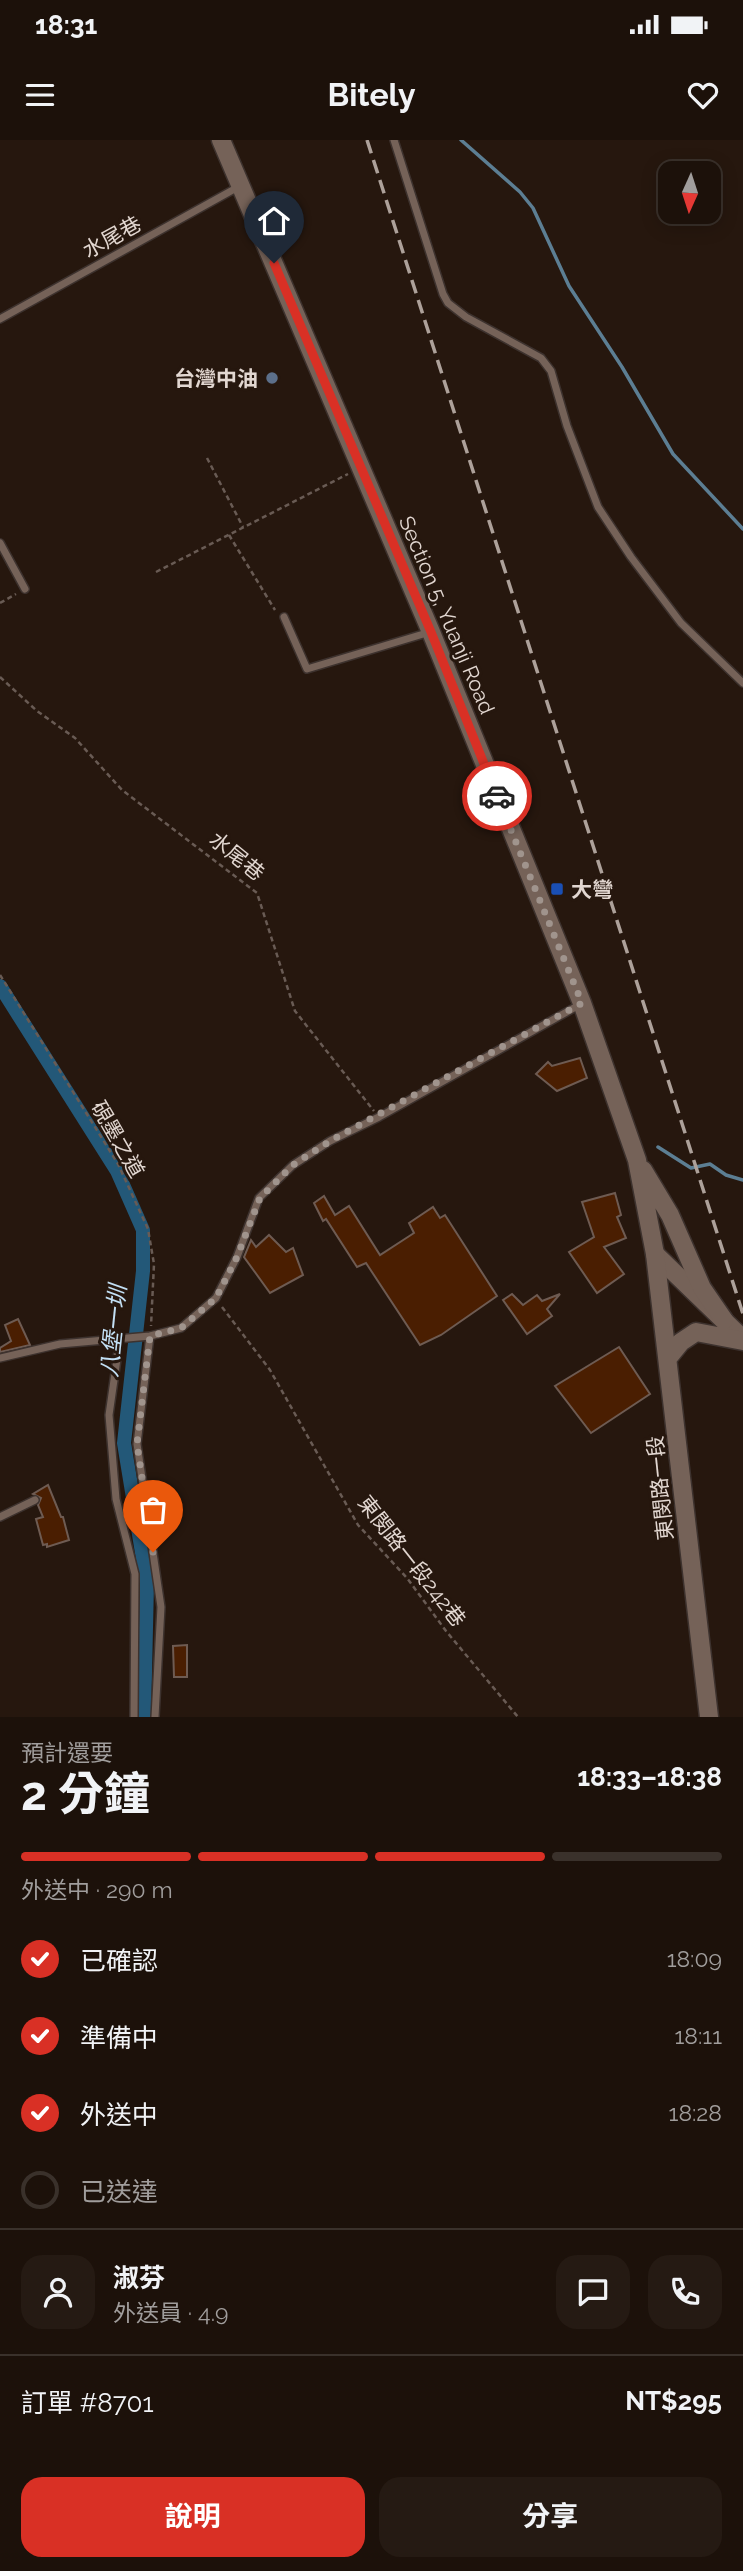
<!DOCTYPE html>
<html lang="zh-TW">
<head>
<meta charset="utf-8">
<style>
	:root { --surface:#1c110a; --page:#251a13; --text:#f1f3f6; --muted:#a09d9c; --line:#3a312b; --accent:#d93025 }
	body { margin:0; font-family:Raleway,"Noto Sans TC",sans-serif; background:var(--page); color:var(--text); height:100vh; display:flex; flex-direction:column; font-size:26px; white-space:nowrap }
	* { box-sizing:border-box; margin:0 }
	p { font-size:23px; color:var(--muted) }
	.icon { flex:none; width:38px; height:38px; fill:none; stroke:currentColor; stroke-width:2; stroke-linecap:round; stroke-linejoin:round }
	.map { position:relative; height:1577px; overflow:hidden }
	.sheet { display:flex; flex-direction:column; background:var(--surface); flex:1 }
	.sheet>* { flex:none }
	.needle { width:46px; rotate:183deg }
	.tools { position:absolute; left:658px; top:21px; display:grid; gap:14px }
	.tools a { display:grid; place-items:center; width:63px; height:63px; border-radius:14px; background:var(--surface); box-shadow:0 4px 18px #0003,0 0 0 2px var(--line); font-size:35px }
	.pin { position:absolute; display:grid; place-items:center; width:60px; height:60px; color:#fff; margin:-72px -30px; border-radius:50% 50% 50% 0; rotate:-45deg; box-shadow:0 0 7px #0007 }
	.pin .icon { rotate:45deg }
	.courier { position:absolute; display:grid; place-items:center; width:70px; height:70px; margin:-35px; border:5px solid #d93025; border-radius:50%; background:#fff; color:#222; box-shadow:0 2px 9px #0007 }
	.head em { font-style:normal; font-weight:700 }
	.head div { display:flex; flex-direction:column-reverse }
	.head { display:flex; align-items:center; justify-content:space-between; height:119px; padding:0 21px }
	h1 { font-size:46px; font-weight:700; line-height:52px }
	.bar { display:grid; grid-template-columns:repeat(4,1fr); gap:10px 7px; align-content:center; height:84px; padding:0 21px }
	.bar i { height:9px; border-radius:5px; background:var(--line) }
	.bar .active { background:var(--accent) }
	.bar p { grid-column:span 4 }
	.line { display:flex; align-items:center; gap:18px; padding:0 21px; border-top:2px solid var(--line) }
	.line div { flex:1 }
	.round { display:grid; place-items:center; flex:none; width:74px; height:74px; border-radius:21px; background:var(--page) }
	ol { padding:0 21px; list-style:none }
	li { display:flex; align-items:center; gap:21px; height:77px }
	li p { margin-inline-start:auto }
	li .icon { padding:7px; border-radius:50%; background:var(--accent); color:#fff; stroke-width:4 }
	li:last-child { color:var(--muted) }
	li i { width:38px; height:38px; border:4px solid var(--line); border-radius:50% }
	.cta { display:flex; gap:14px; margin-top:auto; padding:14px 21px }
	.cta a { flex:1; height:80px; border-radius:21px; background:var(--accent); color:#fff; font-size:28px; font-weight:700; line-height:80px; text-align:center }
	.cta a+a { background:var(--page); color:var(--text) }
	.status { display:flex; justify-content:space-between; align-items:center; height:49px; padding:0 35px; background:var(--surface); direction:ltr }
	.status svg { height:19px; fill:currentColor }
	header { display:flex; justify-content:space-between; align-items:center; height:91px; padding:0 21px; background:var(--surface); font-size:32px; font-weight:700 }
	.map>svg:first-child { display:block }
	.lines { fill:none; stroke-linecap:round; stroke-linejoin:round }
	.stream { stroke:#5c7e93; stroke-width:3.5 }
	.canal { stroke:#235878; stroke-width:14 }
	.building { fill:#4a1e01; stroke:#6e5b52; stroke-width:2 }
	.service-casing { stroke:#3d322e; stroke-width:10 }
	.tertiary-casing { stroke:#3d322e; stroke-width:21 }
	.secondary-casing { stroke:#3d322e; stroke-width:21 }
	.path { stroke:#695b54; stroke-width:2.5; stroke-dasharray:5 3.5; stroke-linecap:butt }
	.service { stroke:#756258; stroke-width:7 }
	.tertiary { stroke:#756258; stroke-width:18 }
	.secondary { stroke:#756258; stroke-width:18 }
	.rail { stroke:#ada19a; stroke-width:3.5; stroke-dasharray:14 7; stroke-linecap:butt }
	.done { stroke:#a0948d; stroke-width:7; stroke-dasharray:0 12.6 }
	.route { stroke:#d93025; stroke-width:9 }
	.service-dot { fill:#5c6f8a; stroke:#26170e; stroke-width:2.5 }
	.transit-dot { fill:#1a4fb4; stroke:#26170e; stroke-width:2.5 }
	.labels { text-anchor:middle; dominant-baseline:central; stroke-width:6; stroke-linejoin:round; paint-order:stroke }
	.street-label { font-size:21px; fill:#e2d7d1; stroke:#26170e }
	.poi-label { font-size:21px; font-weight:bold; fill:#e2d7d1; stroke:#26170e; text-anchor:end }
	.water-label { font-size:23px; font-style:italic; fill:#c3e0f5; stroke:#26170e }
</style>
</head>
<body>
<div class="status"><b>18:31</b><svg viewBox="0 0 49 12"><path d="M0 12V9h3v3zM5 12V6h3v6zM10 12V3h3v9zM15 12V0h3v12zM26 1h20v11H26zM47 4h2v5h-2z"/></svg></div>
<header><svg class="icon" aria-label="menu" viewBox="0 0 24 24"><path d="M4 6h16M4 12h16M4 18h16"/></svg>Bitely<svg class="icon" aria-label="heart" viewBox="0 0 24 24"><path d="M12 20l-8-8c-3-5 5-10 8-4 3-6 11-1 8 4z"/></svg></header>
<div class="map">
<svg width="743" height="1577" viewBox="0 0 743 1577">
	<rect width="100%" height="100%" fill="#26170e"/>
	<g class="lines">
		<path class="stream" d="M461,0l59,52 13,16 36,78 53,81 51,87 70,75
			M658,1007l33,21 19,-4 16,11 17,5"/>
		<path class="canal" d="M0,846l117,185 26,59v41l-19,172 23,140 -3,134"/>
	</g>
	<path class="building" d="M580,918l7,20 -30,13 -21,-17 12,-12 4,4z
		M615,1053l6,22 -4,2 9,21 -22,9 20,27 -27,19 -28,-41 25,-15 -12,-35z
		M324,1056l11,19 14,-9 31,49 34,-22 -5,-10 24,-16 7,11 5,-3 52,81 -56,39 -21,10 -54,-82 -9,4 -31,-48 -3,2 -9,-18z
		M269,1095l17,17 7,-4 10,27 -33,18 -26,-36 7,-17 5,7z
		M512,1154l11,11 14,-10 5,6 18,-7 -13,15 5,7 -25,18 -24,-34z
		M18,1179l12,26 -30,7v-4l11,-7 -6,-16z
		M619,1207l31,47 -59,39 -36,-47z
		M48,1345l13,32h2l6,23 -22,7v-3l-4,1 -7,-26 7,-2 -5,-12 3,-7 -8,-4z
		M187,1505v32h-13l-1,-31z"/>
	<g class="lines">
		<defs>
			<path id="service" d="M394,0l49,154 5,9 18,14 75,41 10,13 16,55 31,81 33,50 50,66 62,60
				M0,179l240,-133
				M0,403l25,46
				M284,477l23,52 123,-37
				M150,1196l-13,108 24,163 -6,110
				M120,1198l-11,77 7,84 19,75 -1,143
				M0,1218l60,-14 90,-8 31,-8 35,-30 21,-41 22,-59 34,-33 37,-24 49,-24 202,-113
				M0,1377l35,-17"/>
			<path id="tertiary" d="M655,1114l88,85"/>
			<path id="secondary" d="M221,0l210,492 151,371 55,157 18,94 54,463
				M643,1030l27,45 32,73 22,32
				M668,1218l13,-16 15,-10 47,9"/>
		</defs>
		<use href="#service" class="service-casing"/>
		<use href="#tertiary" class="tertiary-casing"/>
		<use href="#secondary" class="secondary-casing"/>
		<path class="path" d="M207,318l36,69
			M229,395l46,75
			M156,432l192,-98
			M0,463l16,-9
			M0,537l37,34 38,27 47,52 135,103 38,118 79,100
			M0,835l118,189 30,65 6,35 -3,62
			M222,1167l48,63 88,155 49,53 39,53 72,86"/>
		<use href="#service" class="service"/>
		<use href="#tertiary" class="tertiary"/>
		<use href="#secondary" class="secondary"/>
		<path class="rail" d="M367,0l376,1174"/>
	</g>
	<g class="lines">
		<path class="done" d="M153,1412l-16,-108 13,-108 31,-8 35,-30 21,-41 23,-59 33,-33 37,-24 252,-138 -85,-207"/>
		<path class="route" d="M274,123l157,369 66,164"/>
	</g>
	<circle class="service-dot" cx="272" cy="238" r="7"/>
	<rect class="transit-dot" x="550" y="742" width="14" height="14" rx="3.5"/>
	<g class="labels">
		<g class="street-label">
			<text transform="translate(112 97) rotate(-29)">水尾巷</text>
			<text transform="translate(447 475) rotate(67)">Section 5, Yuanji Road</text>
			<text transform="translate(237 716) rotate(39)">水尾巷</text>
			<text transform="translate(118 999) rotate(60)">硯墨之道</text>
			<text transform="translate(660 1348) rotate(-96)">東閔路一段</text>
			<text transform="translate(412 1421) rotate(52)">東閔路一段242巷</text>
		</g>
		<g class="poi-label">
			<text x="258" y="238">台灣中油</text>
			<text x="571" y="749" text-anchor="start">大彎</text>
		</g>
		<g class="water-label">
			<text transform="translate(113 1191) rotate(-84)">八堡一圳</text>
		</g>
	</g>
</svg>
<div class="tools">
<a><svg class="needle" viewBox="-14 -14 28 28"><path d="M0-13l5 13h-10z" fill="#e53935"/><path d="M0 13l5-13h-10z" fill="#a09d9c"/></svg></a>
</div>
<div class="pin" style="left:153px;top:1412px;background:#ea580c"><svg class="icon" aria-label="bag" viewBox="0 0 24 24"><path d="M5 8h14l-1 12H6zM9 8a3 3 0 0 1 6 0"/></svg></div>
<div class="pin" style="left:274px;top:123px;background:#1f2937"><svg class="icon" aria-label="home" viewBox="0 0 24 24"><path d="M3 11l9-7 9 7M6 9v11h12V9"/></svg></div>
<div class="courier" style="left:497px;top:656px"><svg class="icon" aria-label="car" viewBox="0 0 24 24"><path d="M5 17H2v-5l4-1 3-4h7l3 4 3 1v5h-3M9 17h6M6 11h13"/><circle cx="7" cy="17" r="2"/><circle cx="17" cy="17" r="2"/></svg></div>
</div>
<section class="sheet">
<div class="head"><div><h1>2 分鐘</h1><p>預計還要</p></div><em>18:33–18:38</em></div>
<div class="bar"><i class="active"></i><i class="active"></i><i class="active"></i><i></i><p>外送中 · 290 m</p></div>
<ol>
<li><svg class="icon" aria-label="check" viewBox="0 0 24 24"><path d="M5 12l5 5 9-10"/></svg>已確認<p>18:09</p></li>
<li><svg class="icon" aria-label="check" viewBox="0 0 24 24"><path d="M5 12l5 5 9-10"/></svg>準備中<p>18:11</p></li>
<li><svg class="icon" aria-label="check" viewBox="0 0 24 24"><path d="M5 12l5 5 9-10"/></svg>外送中<p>18:28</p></li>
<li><i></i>已送達</li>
</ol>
<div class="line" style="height:126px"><a class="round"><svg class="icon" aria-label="person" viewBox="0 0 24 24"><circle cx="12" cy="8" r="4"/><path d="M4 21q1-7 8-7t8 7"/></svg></a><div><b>淑芬</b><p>外送員 · 4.9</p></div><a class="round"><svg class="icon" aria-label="chat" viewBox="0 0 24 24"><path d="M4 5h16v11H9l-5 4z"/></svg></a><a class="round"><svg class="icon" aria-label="phone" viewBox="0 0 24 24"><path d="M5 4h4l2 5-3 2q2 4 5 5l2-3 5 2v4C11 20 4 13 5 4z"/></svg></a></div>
<div class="line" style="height:91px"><div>訂單 #8701</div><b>NT$295</b></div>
<div class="cta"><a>說明</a><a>分享</a></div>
</section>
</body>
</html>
